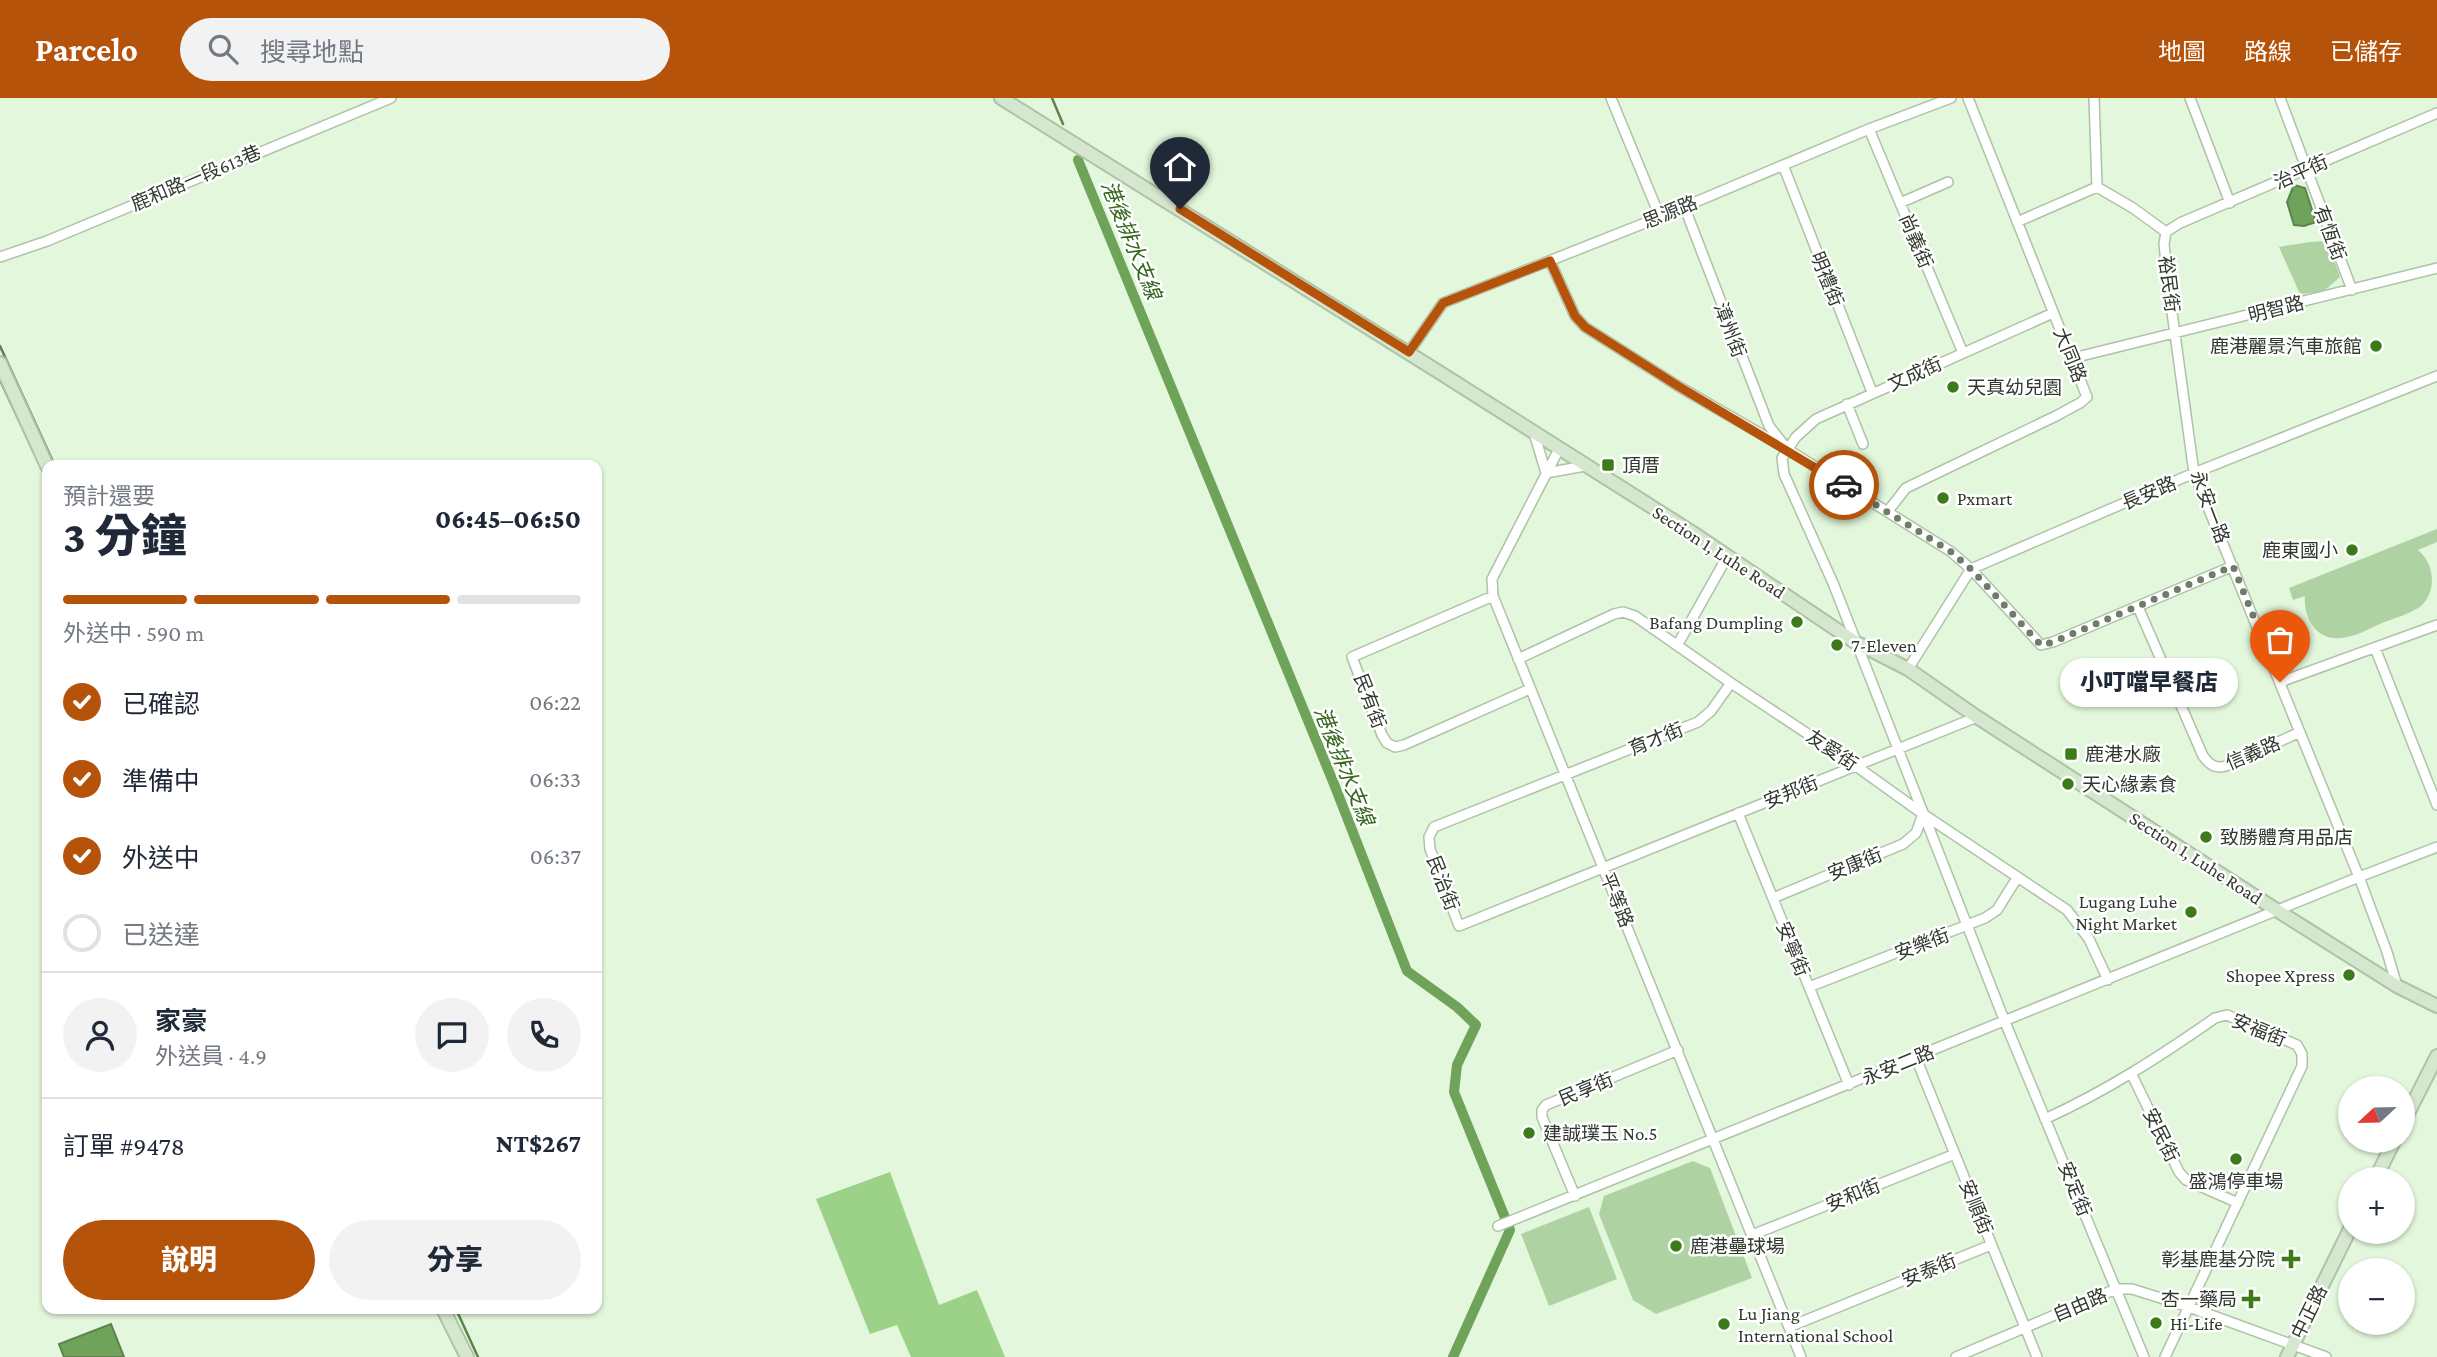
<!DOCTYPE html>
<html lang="zh-TW">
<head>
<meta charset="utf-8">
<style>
	:root { --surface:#fff; --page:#f2f2f3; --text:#1f2937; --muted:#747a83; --line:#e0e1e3; --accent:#b45309 }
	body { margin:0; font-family:"Crimson Pro","Noto Sans TC",serif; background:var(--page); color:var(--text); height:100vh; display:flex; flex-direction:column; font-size:26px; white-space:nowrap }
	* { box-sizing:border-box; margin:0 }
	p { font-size:23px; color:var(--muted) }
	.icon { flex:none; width:38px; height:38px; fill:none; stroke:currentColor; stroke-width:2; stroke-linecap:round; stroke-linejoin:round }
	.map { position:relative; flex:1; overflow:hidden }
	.details { position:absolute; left:42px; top:362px; width:560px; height:854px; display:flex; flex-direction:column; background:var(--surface); border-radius:14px; box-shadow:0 2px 5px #0004 }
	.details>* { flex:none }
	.needle { width:46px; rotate:248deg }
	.controls { position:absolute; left:2338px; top:978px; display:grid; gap:14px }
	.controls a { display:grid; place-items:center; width:77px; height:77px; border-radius:50%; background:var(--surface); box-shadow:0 2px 5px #0004; font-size:35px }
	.pin { position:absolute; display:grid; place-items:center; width:60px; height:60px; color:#fff; margin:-72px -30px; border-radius:50% 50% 50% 0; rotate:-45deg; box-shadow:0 0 7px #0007 }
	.pin .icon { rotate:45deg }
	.courier { position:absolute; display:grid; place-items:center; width:70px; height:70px; margin:-35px; border:5px solid #b45309; border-radius:50%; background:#fff; color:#222; box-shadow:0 2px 9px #0007 }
	.bubble { position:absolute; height:49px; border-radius:24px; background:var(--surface); box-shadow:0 2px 5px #0004; font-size:23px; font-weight:800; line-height:49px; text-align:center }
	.head em { font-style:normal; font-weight:800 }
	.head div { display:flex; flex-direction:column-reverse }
	.head { display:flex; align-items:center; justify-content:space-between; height:119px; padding:0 21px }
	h1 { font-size:46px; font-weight:800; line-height:52px }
	.bar { display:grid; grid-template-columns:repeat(4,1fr); gap:10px 7px; align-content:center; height:84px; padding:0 21px }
	.bar i { height:9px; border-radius:5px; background:var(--line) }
	.bar .active { background:var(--accent) }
	.bar p { grid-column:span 4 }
	.line { display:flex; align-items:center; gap:18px; padding:0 21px; border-top:2px solid var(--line) }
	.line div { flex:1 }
	.round { display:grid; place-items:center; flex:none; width:74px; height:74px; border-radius:37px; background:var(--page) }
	ol { padding:0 21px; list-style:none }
	li { display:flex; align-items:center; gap:21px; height:77px }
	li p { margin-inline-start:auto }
	li .icon { padding:7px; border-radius:50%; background:var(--accent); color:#fff; stroke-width:4 }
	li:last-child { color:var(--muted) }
	li i { width:38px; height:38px; border:4px solid var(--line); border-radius:50% }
	.cta { display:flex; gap:14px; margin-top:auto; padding:14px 21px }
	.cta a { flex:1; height:80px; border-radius:42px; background:var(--accent); color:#fff; font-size:28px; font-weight:800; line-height:80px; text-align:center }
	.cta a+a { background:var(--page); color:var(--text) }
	header { display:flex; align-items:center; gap:42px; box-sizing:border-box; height:98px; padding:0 35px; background:var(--accent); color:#fff }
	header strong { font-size:33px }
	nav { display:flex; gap:38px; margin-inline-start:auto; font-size:24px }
	.search { width:490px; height:63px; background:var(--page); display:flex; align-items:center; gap:18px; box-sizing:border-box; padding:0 24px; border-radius:38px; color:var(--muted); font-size:26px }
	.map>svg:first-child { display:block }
	.green { fill:#afd2a3 }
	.forest { fill:#9cd288 }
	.water { fill:#6fa35a; stroke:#5c834d; stroke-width:2 }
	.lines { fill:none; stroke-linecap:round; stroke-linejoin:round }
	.stream { stroke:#5c834d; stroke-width:2.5 }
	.canal { stroke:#6fa35a; stroke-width:10 }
	.street-casing { stroke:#aec2a7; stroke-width:12 }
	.secondary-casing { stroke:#aec2a7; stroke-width:16 }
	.street { stroke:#fff; stroke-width:9 }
	.secondary { stroke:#d6e7d0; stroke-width:12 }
	.done { stroke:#6f7c6b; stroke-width:7; stroke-dasharray:0 12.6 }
	.route { stroke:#b45309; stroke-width:9 }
	.poi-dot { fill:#3b7b1a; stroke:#fff; stroke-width:2.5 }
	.labels { text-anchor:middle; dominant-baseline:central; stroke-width:5; stroke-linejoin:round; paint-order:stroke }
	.street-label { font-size:19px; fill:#31392e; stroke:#fff }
	.poi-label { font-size:19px; fill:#31392e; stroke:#fff; text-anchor:start }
	.water-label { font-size:21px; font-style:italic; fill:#35661d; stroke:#fff }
</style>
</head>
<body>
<header>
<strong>Parcelo</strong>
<div class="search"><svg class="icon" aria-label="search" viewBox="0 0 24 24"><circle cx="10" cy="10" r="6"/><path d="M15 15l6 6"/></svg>搜尋地點</div>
<nav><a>地圖</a><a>路線</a><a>已儲存</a></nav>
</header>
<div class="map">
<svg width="2437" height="1259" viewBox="0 0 2437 1259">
	<rect width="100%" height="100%" fill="#e2f7db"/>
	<path class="green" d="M2327,143l13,36 -17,15 -23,2 -21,-47 31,-5z
		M2437,431v13l-19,8c17,14 19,41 3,56 -11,8 -26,12 -39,17 -13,6 -27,14 -41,15 -25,3 -38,-21 -36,-42l-12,4 -4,-12z
		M1693,1063l17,7 42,110 -96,36 -23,-14 -34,-86 5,-18z
		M1589,1109l28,72 -68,27 -28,-72z"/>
	<path class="forest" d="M890,1074l49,133 38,-15 28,67h-94l-14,-32 -27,9 -54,-135z"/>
	<path class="water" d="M2294,87l11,3 11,34 -12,4 -10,-1 -7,-23z
		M111,1226l13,33h-60l-5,-13z"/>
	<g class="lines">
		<path class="stream" d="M1052,0l11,26
			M0,248l55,120
			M0,282l39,83
			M42,371l5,12
			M456,1211l22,48
			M454,1246l6,13"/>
		<path class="canal" d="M1078,62l256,624 73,187 50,36 19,18 -19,40 -3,27 56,138 -57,127"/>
		<defs>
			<path id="street" d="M1611,0l49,119
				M2094,0l3,89
				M2190,0l40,105
				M2280,0l72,192
				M1869,31l94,224
				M1783,67l89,227
				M2097,89l36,21 33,24 -2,12 4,39 26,190 165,404 28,75 10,34
				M1900,105l48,-21
				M1684,108l85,220 15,19
				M2017,124l80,-35
				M2166,134l14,-9 257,-110
				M0,159l47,-16 344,-143
				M1550,163l25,55 10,11 93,59 109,63 163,102 21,18 70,76 12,-3 180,-76
				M2053,215l-237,106 -20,18 -14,21 2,16 49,109 172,439 139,335
				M1409,254l34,-49 217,-86 209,-88 82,-31
				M2073,260l364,-90
				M1847,306l16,40
				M1534,335l12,40 39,-7
				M1559,351l-67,130 1,17 308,761
				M1888,413l18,-23 150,-72 24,-13 7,-6 -119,-299
				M1493,498l-141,61 30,78 5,8 8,4 9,-2 126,-56
				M2138,509l65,149c7,9 12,13 23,10l74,-34
				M1678,546l49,-87
				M2375,550l62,157
				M1518,561l96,-45 9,-2 12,4 96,67 125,83 67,48 144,96 22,29 19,41
				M1908,571l63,-100 223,-96 243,-97
				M2280,584l157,-57
				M1731,585l-20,28 -13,11 -264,105 -5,10 1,12 29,77 518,-209
				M1738,715l111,272
				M1773,800l130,-54 13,-11 7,-19
				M1809,889l176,-69 12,-8 20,-32
				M1916,960l121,299
				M2132,977l47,97 7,8 52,23
				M2045,1021c63,-29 114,-62 170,-101l12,-3 70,30 5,9v12l-137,291
				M1575,1098l-33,-79v-7l4,-5 132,-55
				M1498,1128l861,-349 78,-30
				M1752,1137l203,-81
				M1789,1229l202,-82
				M1956,1259l160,-68h16l57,18 137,50"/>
			<path id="secondary" d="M1001,0l441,276 251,159 162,109 53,27 69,48 301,194 119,75 40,20
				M0,265l47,103
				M2403,1025l34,-67
				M2375,1082l19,-39
				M443,1211l24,48
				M2287,1259l63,-128"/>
		</defs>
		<use href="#street" class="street-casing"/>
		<use href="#secondary" class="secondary-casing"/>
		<use href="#street" class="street"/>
		<use href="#secondary" class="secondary"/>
	</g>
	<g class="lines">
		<path class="done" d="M1844,387l106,66 21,18 70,76 12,-3 180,-76 47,116"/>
		<path class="route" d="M1180,111l229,143 34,-49 107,-42 25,55 10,11 93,59 166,99"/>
	</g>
	<g class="poi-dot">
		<circle cx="2376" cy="248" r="7"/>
		<circle cx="1953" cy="289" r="7"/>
		<rect x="1601" y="360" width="14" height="14" rx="3.5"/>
		<circle cx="1943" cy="400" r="7"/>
		<circle cx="2352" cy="452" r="7"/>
		<circle cx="1797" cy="524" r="7"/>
		<circle cx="1837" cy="547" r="7"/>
		<rect x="2064" y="649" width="14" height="14" rx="3.5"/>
		<circle cx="2068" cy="686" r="7"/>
		<circle cx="2206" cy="739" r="7"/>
		<circle cx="2191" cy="814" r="7"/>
		<circle cx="2349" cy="877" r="7"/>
		<circle cx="1529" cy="1035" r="7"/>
		<circle cx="2236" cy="1061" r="7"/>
		<circle cx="1676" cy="1148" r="7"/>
		<path d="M2287.5 1150.5h7v7h7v7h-7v7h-7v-7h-7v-7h7z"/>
		<path d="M2247.5 1190.5h7v7h7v7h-7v7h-7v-7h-7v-7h7z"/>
		<circle cx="2156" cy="1225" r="7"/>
		<circle cx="1724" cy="1226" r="7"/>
	</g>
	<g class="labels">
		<g class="street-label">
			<text transform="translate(2301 74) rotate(-24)">治平街</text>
			<text transform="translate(196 80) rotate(-23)">鹿和路一段613巷</text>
			<text transform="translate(1670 114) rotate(-22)">思源路</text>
			<text transform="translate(2330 135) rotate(69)">有恆街</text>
			<text transform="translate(1916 143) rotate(67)">尚義街</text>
			<text transform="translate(1827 181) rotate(68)">明禮街</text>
			<text transform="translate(2169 186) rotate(83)">裕民街</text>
			<text transform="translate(2276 211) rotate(-14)">明智路</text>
			<text transform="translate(1730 232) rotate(69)">漳州街</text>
			<text transform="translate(2070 257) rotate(68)">大同路</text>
			<text transform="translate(1915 276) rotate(-24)">文成街</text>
			<text transform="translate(2149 395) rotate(-23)">長安路</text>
			<text transform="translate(2210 409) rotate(69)">永安一路</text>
			<text transform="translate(1719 454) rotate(33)">Section 1, Luhe Road</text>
			<text transform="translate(1370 603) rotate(69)">民有街</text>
			<text transform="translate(1656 641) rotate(-22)">育才街</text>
			<text transform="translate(1832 652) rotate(34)">友愛街</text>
			<text transform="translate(2253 655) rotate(-23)">信義路</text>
			<text transform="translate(1791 694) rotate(-22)">安邦街</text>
			<text transform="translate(2196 760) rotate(33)">Section 1, Luhe Road</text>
			<text transform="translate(1855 766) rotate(-22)">安康街</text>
			<text transform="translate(1443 785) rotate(69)">民治街</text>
			<text transform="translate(1617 802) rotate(68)">平等路</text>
			<text transform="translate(1922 846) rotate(-21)">安樂街</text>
			<text transform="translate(1793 851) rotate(68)">安寧街</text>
			<text transform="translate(2259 932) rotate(22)">安福街</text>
			<text transform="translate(1898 967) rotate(-22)">永安二路</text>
			<text transform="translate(1586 991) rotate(-22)">民享街</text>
			<text transform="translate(2161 1037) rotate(64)">安民街</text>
			<text transform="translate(2075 1091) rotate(68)">安定街</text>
			<text transform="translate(1853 1097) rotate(-22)">安和街</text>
			<text transform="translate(1976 1109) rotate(68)">安順街</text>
			<text transform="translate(1929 1172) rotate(-22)">安泰街</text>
			<text transform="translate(2080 1207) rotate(-23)">自由路</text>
			<text transform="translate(2309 1214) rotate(-64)">中正路</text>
		</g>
		<g class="poi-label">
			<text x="2362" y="248" text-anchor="end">鹿港麗景汽車旅館</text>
			<text x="1967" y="289">天真幼兒園</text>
			<text x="1622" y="367">頂厝</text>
			<text x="1957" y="400">Pxmart</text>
			<text x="2338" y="452" text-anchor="end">鹿東國小</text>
			<text x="1783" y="524" text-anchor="end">Bafang Dumpling</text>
			<text x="1851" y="547">7-Eleven</text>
			<text x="2085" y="656">鹿港水廠</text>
			<text x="2082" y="686">天心緣素食</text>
			<text x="2220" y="739">致勝體育用品店</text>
			<text x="2177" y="803" text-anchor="end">Lugang Luhe<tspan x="2177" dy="22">Night Market</tspan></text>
			<text x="2335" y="877" text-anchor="end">Shopee Xpress</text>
			<text x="1543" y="1035">建誠璞玉 No.5</text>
			<text x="2236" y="1083" text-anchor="middle">盛鴻停車場</text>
			<text x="1690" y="1148">鹿港壘球場</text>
			<text x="2275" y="1161" text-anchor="end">彰基鹿基分院</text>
			<text x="2237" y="1201" text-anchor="end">杏一藥局</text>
			<text x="1738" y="1215">Lu Jiang<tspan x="1738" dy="22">International School</tspan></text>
			<text x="2170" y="1225">Hi-Life</text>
		</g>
		<g class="water-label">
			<text transform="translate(1131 142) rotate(68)">港後排水支線</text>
			<text transform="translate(1344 668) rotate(68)">港後排水支線</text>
		</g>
	</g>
</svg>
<div class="controls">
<a><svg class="needle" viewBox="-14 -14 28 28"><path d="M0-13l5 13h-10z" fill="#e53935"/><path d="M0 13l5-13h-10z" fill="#747a83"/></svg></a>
<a>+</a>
<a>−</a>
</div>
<div class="pin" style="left:2280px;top:584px;background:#ea580c"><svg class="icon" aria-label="bag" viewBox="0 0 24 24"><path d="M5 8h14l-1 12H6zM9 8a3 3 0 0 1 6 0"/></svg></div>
<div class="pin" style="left:1180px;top:111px;background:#1f2937"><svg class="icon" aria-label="home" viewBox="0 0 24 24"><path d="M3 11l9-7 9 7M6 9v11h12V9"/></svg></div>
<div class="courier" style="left:1844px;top:387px"><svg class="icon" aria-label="car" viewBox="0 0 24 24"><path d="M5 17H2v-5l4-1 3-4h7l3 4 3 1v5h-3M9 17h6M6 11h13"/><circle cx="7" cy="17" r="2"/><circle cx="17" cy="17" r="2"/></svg></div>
<div class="bubble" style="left:2060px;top:560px;width:178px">小叮噹早餐店</div>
<section class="details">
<div class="head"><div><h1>3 分鐘</h1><p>預計還要</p></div><em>06:45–06:50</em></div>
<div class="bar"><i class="active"></i><i class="active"></i><i class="active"></i><i></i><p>外送中 · 590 m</p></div>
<ol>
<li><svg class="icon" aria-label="check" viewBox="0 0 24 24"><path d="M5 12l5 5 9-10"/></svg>已確認<p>06:22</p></li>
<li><svg class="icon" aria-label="check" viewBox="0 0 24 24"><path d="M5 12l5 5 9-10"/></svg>準備中<p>06:33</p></li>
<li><svg class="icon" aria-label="check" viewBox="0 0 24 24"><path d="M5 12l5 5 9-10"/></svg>外送中<p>06:37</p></li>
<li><i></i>已送達</li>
</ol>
<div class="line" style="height:126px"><a class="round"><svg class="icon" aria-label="person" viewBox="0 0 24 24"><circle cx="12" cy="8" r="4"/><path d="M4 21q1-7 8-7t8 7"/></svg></a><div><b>家豪</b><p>外送員 · 4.9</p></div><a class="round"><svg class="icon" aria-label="chat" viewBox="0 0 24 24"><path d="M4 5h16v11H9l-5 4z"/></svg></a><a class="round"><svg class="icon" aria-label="phone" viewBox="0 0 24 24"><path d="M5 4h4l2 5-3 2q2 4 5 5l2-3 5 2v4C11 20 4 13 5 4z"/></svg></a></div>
<div class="line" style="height:91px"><div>訂單 #9478</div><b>NT$267</b></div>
<div class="cta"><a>說明</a><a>分享</a></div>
</section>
</div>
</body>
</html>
